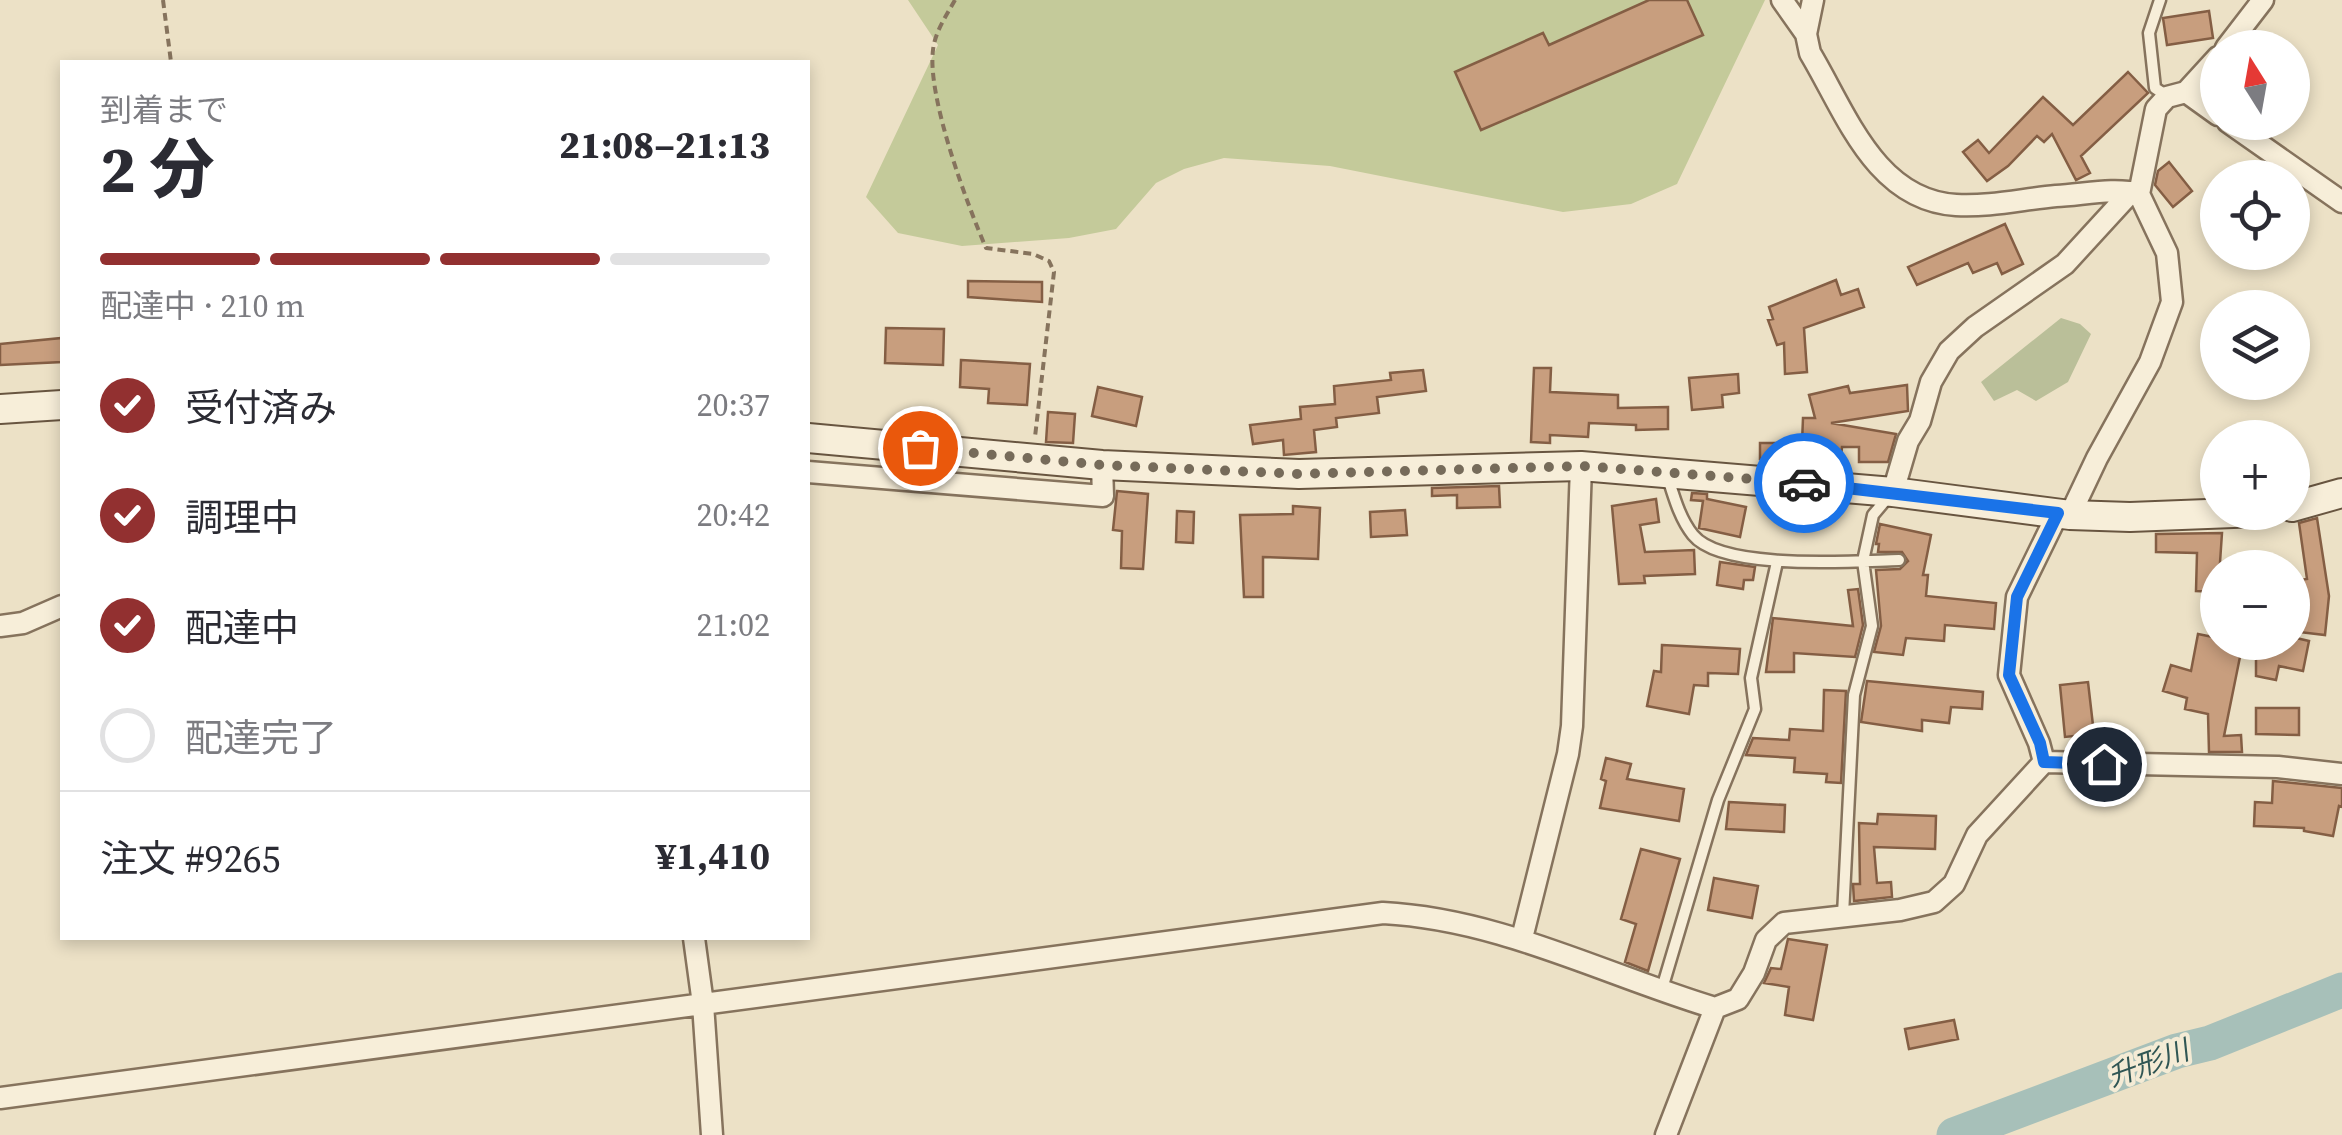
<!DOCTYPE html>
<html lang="ja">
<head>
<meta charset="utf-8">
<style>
	:root { --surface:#fff; --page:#f2f2f3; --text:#2b2b33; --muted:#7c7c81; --line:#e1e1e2; --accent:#923030 }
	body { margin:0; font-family:"Source Serif 4","Noto Sans JP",serif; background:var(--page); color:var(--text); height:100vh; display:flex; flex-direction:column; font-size:38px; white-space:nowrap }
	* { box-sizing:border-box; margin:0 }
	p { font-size:32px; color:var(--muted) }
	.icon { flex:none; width:55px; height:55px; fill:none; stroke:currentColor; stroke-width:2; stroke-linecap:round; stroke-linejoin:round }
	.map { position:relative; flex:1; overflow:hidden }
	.drawer { position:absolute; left:60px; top:60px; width:750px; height:880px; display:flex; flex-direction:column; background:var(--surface); border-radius:0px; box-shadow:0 5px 15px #0003 }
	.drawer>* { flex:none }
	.needle { width:65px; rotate:349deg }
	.tools { position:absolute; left:2200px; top:30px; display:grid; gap:20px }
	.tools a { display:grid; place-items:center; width:110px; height:110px; border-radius:50%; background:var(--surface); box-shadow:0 5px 15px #0003; font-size:50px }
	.pin { position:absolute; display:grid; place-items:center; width:85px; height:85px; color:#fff; margin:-42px; border:5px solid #fff; border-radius:50%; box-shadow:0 2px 10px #0007 }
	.courier { position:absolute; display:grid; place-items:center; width:100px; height:100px; margin:-50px; border:8px solid #1a73e8; border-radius:50%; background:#fff; color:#222; box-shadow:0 2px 12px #0007 }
	.summary em { font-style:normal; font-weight:800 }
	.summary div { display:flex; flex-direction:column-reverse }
	.summary { display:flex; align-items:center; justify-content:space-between; height:170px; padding:0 40px }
	h1 { font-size:65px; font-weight:800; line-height:75px }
	.bar { display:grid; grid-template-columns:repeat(4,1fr); gap:15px 10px; align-content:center; height:120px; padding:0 40px }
	.bar i { height:12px; border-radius:8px; background:var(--line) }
	.bar .current { background:var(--accent) }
	.bar p { grid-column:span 4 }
	.line { display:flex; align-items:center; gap:25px; padding:0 40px; border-top:2px solid var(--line) }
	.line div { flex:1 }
	ol { padding:0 40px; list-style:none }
	li { display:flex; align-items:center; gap:30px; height:110px }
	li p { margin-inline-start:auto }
	li .icon { padding:10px; border-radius:50%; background:var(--accent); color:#fff; stroke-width:4 }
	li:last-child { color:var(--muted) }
	li i { width:55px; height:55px; border:5px solid var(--line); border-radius:50% }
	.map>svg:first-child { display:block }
	.green { fill:#c4ca9a }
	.cemetery { fill:#babf99 }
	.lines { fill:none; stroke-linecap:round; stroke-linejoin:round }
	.river { stroke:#a7c0b9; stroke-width:35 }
	.building { fill:#c89e7e; stroke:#845e44; stroke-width:2.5 }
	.service-casing { stroke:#86735d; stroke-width:15 }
	.minor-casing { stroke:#86735d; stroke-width:25 }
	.secondary-casing { stroke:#685540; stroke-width:32 }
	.path { stroke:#86735d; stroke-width:4; stroke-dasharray:8 5; stroke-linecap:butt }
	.service { stroke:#f7eed9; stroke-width:10 }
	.minor { stroke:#f7eed9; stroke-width:20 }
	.secondary { stroke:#f7eed9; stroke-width:28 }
	.done { stroke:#766b5a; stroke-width:10; stroke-dasharray:0 18 }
	.route { stroke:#1a73e8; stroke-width:12 }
	.labels { text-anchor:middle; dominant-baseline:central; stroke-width:8; stroke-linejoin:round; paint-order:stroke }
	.water-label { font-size:28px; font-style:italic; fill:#305654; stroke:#f4ebd5 }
</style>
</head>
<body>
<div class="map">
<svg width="2342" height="1135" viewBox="0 0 2342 1135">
	<rect width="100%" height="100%" fill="#ece1c6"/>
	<path class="green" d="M908,0h857l-88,184 -46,20 -68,8 -233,-46 -106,-8 -40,11 -28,14 -40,46 -47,9 -107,8 -64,-13 -32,-36 72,-152z"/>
	<path class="cemetery" d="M2061,318l19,6 11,10 -23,48 -32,19 -19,-11 -23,11 -13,-19z"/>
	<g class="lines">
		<path class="river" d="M1954,1135l223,-84 33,-8 132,-53"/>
	</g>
	<path class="building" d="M1649,0h38l16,35 -222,95 -26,-58 88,-39 6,12z
		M2209,11l4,27 -46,7 -4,-27z
		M2128,72l20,21 -67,63 9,17 -14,7 -24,-46 -8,8 -7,-6 -29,30 -21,15 -24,-29 15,-12 11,13 54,-56 30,28z
		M2169,162l23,29 -19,16 -18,-22 3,-14z
		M2005,224l18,40 -21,10 -5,-11 -24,10 -5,-10 -51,22 -9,-18z
		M1836,280l5,15 17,-6 6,18 -60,21 3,44 -22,2 -1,-31 -7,2 -9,-25 5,-1 -4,-12z
		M968,281l74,1v20l-74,-5z
		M886,328l58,1 -1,36 -58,-2z
		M62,338v24l-62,3v-21z
		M961,360l69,4 -3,41 -39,-2 1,-14 -29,-2z
		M1534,368h17l-1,24 68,3v13l50,-1v22l-32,1v-5l-47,-2 -1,14 -38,-2v8l-19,-1z
		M1423,370l3,21 -49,6 2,16 -43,5 1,9 -23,3 2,22 -32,3 -1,-15 -30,4 -3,-19 51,-6 -1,-12 35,-3 -1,-18 57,-6 -1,-7z
		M1738,374l1,19 -17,2 1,12 -31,3 -3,-32z
		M1907,385l1,26 -77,12 65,11 -8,28h-29v-15h-17l-1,10 -81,2v-16h42l1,-25h12l-6,-23 39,-9 2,7z
		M1098,387l44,10 -6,29 -44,-10z
		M1048,412l27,2 -2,29 -27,-1z
		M1499,486l1,21 -43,1v-13l-25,1v-8z
		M1117,491l31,3 -5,75 -22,-1 1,-37 -9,-1z
		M1692,493l15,1v5l39,8 -6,30 -41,-9 4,-27 -12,-1z
		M1656,499l3,23 -19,3 5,27 49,-2 1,24 -51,2 1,7 -26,1 -7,-78z
		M1293,506l27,2 -2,51 -55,-2v40h-19l-4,-82 53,-1z
		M1405,510l2,25 -36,2 -1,-25z
		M1177,511l17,1 -1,31 -17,-1z
		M2317,518l12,78 -4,39 -26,-3 4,-30 -11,2v-23l15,-2 -8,-56z
		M1880,524l51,11 -8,40h5l-2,21 70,7 -2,26 -49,-4 -1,16 -38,-3 -3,17 -29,-3 7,-26 -5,-56 24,-1 8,-8 -6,-9h-24l1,-8h-3z
		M2222,533l-4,59 -22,-1 1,-38 -41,-1v-18z
		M1720,562l35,5 -2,13h-9l-1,9 -26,-4z
		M1858,589l5,36 -8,32 -61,-4v19h-28l7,-54 80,8 -5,-36z
		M2198,634l20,4v4h25l-19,94 17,-1 1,17h-33l-1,-38 -23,-5 2,-11 -24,-7 8,-26 20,6z
		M2292,637l17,4 -6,30 -24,-5 -3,14 -20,-4v-34h36z
		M1662,645l78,4 -2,25 -30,-1v13l-14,-1 -5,29 -42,-8 7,-35 7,1z
		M1867,681l116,11 -1,17 -31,-2 -2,16 -27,-3v11l-61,-9z
		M2088,682l6,52 -29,3 -5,-52z
		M1824,690l22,1 -5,92 -15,-1 1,-8 -33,-2 1,-14 -49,-3 7,-17 36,2 1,-11 33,2z
		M2256,708h43v27l-43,-1z
		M1606,758l25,6 -4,15 57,10 -5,32 -79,-13 6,-27 -5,-2z
		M2273,781l69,7v19l-3,-1 -6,30 -29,-5v-3l-50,-2 1,-24 17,1z
		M1729,802l56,3 -1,27 -58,-3z
		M1878,814l58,2 -1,33 -61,-2 3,36 14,-1 1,15 -38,4 -1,-17h7l-1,-61 18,1z
		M1641,849l39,10 -32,112 -23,-9 11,-38 -15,-5z
		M1714,878l44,8 -6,32 -44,-8z
		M1788,939l39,6 -14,75 -28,-5 4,-28 -25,-4 7,-15 10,1z
		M1954,1020l4,19 -49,10 -4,-20z"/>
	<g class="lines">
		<defs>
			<path id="service" d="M2160,0l-11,33 6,55 12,8
				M1668,478c6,19 12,41 25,57 29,36 161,26 206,25
				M1843,915l11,-220 18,-69 -9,-65 10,-46 16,-19
				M1661,992l57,-192 37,-91 -4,-31 26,-116"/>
			<path id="minor" d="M1782,0l24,34
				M1813,0l-7,34 4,19c36,60 65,147 146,152 33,2 67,-6 100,-9 26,-1 58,-9 83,-2
				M2226,48l37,-48
				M2186,92l32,23
				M2228,122l114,80
				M808,472l295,24 -1,-31
				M1893,492l15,-51 12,-20 11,-39 18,-31 26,-24 90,-63 66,-72
				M2070,515l27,-57 53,-96 22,-60 -5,-49 -28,-59 17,-85 11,-12 19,-5 32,-35
				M0,626l23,-3 39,-17
				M2044,762l-5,-19 -30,-68 8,-78 41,-84
				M694,938l9,66 9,131
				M1522,938l46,-184 4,-28 9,-260
				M0,1098l1383,-185c117,6 222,62 332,95l23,-9 16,-26 12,-33 18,-17 116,-13 34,-8 20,-18 23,-49 67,-73 234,5 64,7
				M1666,1135l49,-127"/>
			<path id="secondary" d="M0,409l62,-4
				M808,438l294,27 197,9 282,-8 312,26 177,23 60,2 129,-5
				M2292,507l50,-14"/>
		</defs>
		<use href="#service" class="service-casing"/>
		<use href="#minor" class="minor-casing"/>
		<use href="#secondary" class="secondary-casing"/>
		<path class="path" d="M163,0l8,62
			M955,0c-9,16 -20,32 -22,50 -6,47 34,154 53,198l47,6 16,7 5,11 -19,165"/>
		<use href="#service" class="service"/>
		<use href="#minor" class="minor"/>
		<use href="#secondary" class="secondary"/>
	</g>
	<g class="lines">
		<path class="done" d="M920,448l182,17 197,9 283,-8 222,17"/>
		<path class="route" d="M1804,483l254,30 -41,84 -8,78 31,68 4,19 60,2"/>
	</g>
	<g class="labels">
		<g class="water-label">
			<text transform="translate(2148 1063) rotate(-20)">升形川</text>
		</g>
	</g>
</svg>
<div class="tools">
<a><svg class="needle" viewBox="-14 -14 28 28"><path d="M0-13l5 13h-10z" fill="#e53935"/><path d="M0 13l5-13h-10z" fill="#7c7c81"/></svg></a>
<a><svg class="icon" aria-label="locate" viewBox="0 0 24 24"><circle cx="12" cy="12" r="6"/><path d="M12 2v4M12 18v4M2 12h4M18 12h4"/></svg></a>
<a><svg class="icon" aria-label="layers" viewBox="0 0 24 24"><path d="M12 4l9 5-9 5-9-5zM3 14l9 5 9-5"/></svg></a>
<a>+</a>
<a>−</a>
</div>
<div class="pin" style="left:920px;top:448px;background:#ea580c"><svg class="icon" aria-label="bag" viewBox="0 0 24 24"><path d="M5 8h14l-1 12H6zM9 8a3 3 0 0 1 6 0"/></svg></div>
<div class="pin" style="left:2104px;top:764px;background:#1f2937"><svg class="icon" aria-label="home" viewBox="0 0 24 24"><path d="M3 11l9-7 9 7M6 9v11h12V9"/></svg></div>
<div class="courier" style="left:1804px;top:483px"><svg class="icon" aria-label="car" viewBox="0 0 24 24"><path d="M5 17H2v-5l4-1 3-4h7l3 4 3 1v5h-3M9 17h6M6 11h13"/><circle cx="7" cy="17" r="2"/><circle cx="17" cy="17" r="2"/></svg></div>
<section class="drawer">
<div class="summary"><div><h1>2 分</h1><p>到着まで</p></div><em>21:08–21:13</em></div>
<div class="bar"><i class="current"></i><i class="current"></i><i class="current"></i><i></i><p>配達中 · 210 m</p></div>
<ol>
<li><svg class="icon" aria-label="check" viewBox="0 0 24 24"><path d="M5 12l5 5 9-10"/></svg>受付済み<p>20:37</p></li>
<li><svg class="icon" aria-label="check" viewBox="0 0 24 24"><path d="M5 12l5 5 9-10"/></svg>調理中<p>20:42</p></li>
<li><svg class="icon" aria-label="check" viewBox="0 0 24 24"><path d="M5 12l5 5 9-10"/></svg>配達中<p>21:02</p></li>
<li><i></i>配達完了</li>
</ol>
<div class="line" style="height:130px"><div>注文 #9265</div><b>¥1,410</b></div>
</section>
</div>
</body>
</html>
